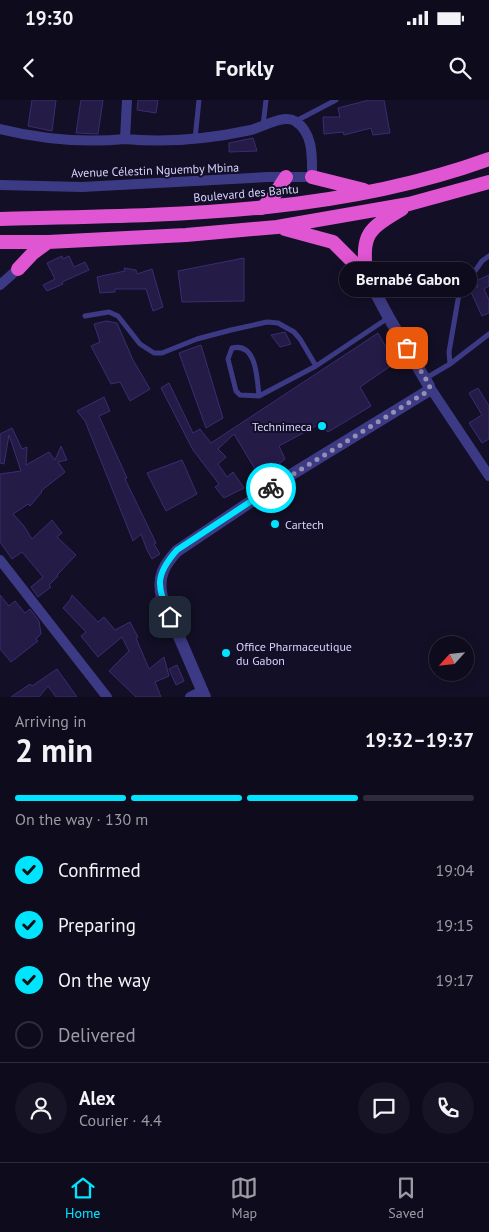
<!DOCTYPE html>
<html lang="en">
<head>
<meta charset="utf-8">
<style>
	:root { --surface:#0e0b1c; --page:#171425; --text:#f1f3f6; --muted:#9b9ba3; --line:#2e2b3b; --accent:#00e5ff }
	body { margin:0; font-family:"PT Sans",sans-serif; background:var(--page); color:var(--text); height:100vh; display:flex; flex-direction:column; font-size:19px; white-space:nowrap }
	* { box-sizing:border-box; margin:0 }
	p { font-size:16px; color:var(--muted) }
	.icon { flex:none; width:28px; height:28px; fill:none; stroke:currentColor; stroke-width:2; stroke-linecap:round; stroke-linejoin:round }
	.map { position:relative; height:597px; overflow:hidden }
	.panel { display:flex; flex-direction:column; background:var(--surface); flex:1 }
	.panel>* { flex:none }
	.needle { width:32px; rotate:243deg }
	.controls { position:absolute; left:429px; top:536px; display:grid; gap:10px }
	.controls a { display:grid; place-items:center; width:45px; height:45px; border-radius:50%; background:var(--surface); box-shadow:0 2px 12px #0003,0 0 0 1px var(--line); font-size:25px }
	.pin { position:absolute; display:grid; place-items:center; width:42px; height:42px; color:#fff; margin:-21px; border-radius:10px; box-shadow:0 2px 8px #0006 }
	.courier { position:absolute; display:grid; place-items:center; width:50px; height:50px; margin:-25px; border:4px solid #00e5ff; border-radius:50%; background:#fff; color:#222; box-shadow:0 1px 6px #0007 }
	.bubble { position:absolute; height:35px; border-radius:18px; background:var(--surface); box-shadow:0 2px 12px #0003,0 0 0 1px var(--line); font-size:16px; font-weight:800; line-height:35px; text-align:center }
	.summary em { font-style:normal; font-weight:800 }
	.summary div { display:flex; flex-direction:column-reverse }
	.summary { display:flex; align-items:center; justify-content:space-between; height:85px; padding:0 15px }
	h1 { font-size:32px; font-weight:800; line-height:38px }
	.bar { display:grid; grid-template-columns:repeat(4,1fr); gap:8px 5px; align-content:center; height:60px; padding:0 15px }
	.bar i { height:6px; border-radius:4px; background:var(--line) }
	.bar .selected { background:var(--accent) }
	.bar p { grid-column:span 4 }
	.line { display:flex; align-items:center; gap:12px; padding:0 15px; border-top:1px solid var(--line) }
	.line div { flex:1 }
	.round { display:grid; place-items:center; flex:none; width:52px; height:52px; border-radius:26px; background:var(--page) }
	ol { padding:0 15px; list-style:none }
	li { display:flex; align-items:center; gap:15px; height:55px }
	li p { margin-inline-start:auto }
	li .icon { padding:5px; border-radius:50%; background:var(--accent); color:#111; stroke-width:4 }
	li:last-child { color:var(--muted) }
	li i { width:28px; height:28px; border:2px solid var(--line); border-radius:50% }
	.status { display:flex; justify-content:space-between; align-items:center; height:35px; padding:0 25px; background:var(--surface); direction:ltr }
	.status svg { height:14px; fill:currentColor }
	header { display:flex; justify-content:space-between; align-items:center; height:65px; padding:0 15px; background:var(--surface); font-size:22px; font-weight:800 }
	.menu { display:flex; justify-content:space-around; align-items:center; height:70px; border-top:1px solid var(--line); background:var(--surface); font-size:14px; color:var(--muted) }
	.menu a { display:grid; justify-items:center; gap:2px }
	.menu .selected { color:var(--accent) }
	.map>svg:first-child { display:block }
	.building { fill:#241b47; stroke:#3b2d73 }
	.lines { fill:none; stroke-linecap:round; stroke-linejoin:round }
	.service { stroke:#3d3a85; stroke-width:5 }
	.minor { stroke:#3d3a85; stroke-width:10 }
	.tertiary { stroke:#3d3a85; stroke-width:12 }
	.trunk { stroke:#e055d1; stroke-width:14 }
	.done { stroke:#948fb3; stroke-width:5; stroke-dasharray:0 9 }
	.route { stroke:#00e5ff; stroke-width:6 }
	.poi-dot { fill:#00e5ff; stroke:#130f26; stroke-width:2 }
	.labels { text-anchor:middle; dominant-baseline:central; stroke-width:4; stroke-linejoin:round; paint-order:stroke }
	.street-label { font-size:12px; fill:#d9d4ff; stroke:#130f26 }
	.poi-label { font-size:12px; fill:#d9d4ff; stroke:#130f26; text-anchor:start }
</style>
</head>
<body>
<div class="status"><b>19:30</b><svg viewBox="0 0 49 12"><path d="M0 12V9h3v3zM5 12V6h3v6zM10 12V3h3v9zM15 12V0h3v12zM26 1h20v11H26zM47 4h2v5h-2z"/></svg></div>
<header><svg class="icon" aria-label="back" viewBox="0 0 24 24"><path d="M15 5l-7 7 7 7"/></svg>Forkly<svg class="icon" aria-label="search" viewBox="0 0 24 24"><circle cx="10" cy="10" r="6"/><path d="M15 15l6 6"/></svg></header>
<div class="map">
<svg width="489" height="597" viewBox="0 0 489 597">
	<rect width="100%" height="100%" fill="#130f26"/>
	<path class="building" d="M32,0h24l-4,31 -24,-5z
		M81,0h22l-5,34 -22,-1z
		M138,0h20l-2,13 -19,-3z
		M369,0h15l6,33 -17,2 -2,-7 -27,7 -1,-3 -19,2 -1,-17h17l-2,-9z
		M253,38l4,13 -28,1v-9z
		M62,156l1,3 6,-3 5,11 11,-5 4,8 -27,12 1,2 -16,7 -4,-6 12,-6 -8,-16z
		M244,158v43l-62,1 -4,-31z
		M124,168l12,2 1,4 15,-5 11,38 -10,4 -7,-22h-31v3l-15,1 -3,-16 28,-6z
		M489,175v11l-5,3 5,11v13l-7,3 -12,-26 8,-3 -2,-6z
		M106,221l11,2 16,37 17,29 -20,12 -10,-19 -9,2 -20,-38 9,-4 -6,-18z
		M285,232l6,12 -11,3 -9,-12z
		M378,233l17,30 -35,24 11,19 -43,26 -10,-7 -39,21 6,13 -24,20 -27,-45 -16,15 8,8 -8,7 9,13 6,-5 11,16 -20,10 -9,-11 4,-3 -26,-34 -32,-62 8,-5 24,50 7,-4 11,14z
		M201,245l22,73 -17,10 -27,-75z
		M478,288l11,18v33l-7,4 -13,-20 13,-8 -13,-22z
		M104,297l6,14 -11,5 28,62 -2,1 31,64 -2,1 6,10 -8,5 -5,-9 -6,-16 -8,7 -48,-120 -8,-10z
		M12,328l10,21 5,-2 -1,18 23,-13 6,8 6,-14 6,14 -9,2 7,10 -24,19 1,1 -12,14 -2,-2 -15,10 11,12 8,13 20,-19 10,13 -5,4 19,18 -19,20 1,1 -9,9 2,2 -13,10 -7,-10 12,-10 -21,-25 -10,7 -12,-17v-68l21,-3 -12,-36 -5,29 -4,-1v-29z
		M182,360l15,34 -31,17 -19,-38z
		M0,495l9,11 6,-5 10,12 5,-4 9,12 2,13 -5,5 2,2 -27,21 -11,-13z
		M72,495l26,27 6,-5 11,13 15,-8 8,15 -2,1 13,31 15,-12 5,19 -14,6 6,15h-25l-27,-26 20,-20 -7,-14 -24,20 -17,-21 5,-4 -23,-24 7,-8z
		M177,565l7,16 -8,4 -7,-16z
		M57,569l20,28h-21l-8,-11 -9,11h-28l19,-13 2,2z"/>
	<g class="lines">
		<path class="service" d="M296,21l40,-21
			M263,26l3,-26
			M195,39l4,-39
			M85,216l24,-4 9,4 22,28 14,9h8l35,-14 34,-9 36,-8 11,1 16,9 6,7 16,27 72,-48
			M450,264l-1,-12 10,-58 23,-33 7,-5
			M426,278l24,-14 39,-30
			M259,296c-2,-17 -2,-54 -27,-48l-4,11 8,32 4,4 19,1 57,-30"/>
		<path class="minor" d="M0,29c41,10 83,14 125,10
			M0,85l82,2 186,-10h44c0,-19 2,-44 -17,-56 -12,-7 -32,6 -44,9 -42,9 -83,13 -126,9l2,-39
			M0,185l18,-16
			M429,286l60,90
			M0,460l107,137
			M190,597l12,-6"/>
		<path class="tertiary" d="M205,597l-43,-100c-5,-20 2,-32 15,-46l112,-75 139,-85 1,-5 -40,-68 -23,-43"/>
		<path class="trunk" d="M312,77l52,13
			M262,108l11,-11 13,-20
			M0,119c165,-4 332,-3 489,-60
			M285,129l48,13 33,33
			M0,142h48l138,-7 91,-8 132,-23 80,-22
			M18,169l15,-16 15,-11
			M366,175c-4,-42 1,-45 36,-66"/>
	</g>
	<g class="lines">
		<path class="done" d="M271,388l157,-97 2,-5 -23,-38"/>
		<path class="route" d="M170,517c-13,-31 -16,-41 7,-67l94,-62"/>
	</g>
	<g class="poi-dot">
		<circle cx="322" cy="326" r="5"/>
		<circle cx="275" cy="424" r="5"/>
		<circle cx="226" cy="553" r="5"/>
	</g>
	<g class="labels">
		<g class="street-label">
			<text transform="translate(155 70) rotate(-2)">Avenue Célestin Nguemby Mbina</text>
			<text transform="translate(246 93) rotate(-5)">Boulevard des Bantu</text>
		</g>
		<g class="poi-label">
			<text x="312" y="326" text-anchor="end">Technimeca</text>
			<text x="285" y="424">Cartech</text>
			<text x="236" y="546">Office Pharmaceutique<tspan x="236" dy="14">du Gabon</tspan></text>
		</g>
	</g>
</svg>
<div class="controls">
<a><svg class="needle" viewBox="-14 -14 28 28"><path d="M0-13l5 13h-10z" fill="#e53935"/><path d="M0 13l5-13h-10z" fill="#9b9ba3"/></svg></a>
</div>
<div class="pin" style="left:407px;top:248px;background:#ea580c"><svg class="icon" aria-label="bag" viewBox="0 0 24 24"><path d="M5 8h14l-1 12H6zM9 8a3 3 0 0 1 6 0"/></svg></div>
<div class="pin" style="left:170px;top:517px;background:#1f2937"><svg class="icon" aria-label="home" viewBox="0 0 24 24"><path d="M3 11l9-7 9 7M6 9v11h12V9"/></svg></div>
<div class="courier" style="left:271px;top:388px"><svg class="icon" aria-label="bike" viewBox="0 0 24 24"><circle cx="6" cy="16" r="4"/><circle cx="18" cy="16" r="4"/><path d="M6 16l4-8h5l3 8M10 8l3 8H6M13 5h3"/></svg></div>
<div class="bubble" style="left:339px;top:162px;width:138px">Bernabé Gabon</div>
</div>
<section class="panel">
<div class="summary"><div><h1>2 min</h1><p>Arriving in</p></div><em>19:32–19:37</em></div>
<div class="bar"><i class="selected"></i><i class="selected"></i><i class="selected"></i><i></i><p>On the way · 130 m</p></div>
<ol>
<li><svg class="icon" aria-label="check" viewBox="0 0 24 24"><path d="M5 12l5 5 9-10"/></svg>Confirmed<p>19:04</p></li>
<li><svg class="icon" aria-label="check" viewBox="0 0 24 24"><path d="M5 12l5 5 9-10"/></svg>Preparing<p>19:15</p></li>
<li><svg class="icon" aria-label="check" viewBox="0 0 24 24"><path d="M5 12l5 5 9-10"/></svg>On the way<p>19:17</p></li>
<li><i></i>Delivered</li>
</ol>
<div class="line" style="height:90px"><a class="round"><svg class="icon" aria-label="person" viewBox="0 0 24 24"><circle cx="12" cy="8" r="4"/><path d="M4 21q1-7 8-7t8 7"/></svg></a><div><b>Alex</b><p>Courier · 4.4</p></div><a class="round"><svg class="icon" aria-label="chat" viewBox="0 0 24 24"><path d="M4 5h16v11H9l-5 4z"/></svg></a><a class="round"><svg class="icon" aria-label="phone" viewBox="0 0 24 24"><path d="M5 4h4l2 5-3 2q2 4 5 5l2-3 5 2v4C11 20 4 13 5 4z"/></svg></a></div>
</section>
<nav class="menu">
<a class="selected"><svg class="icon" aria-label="home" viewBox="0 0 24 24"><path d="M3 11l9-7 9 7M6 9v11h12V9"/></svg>Home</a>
<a><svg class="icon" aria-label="map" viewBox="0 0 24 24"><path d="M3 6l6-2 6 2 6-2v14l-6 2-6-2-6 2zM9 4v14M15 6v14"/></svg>Map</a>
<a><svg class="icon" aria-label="saved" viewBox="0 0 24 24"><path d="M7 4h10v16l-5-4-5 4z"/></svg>Saved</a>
</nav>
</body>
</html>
